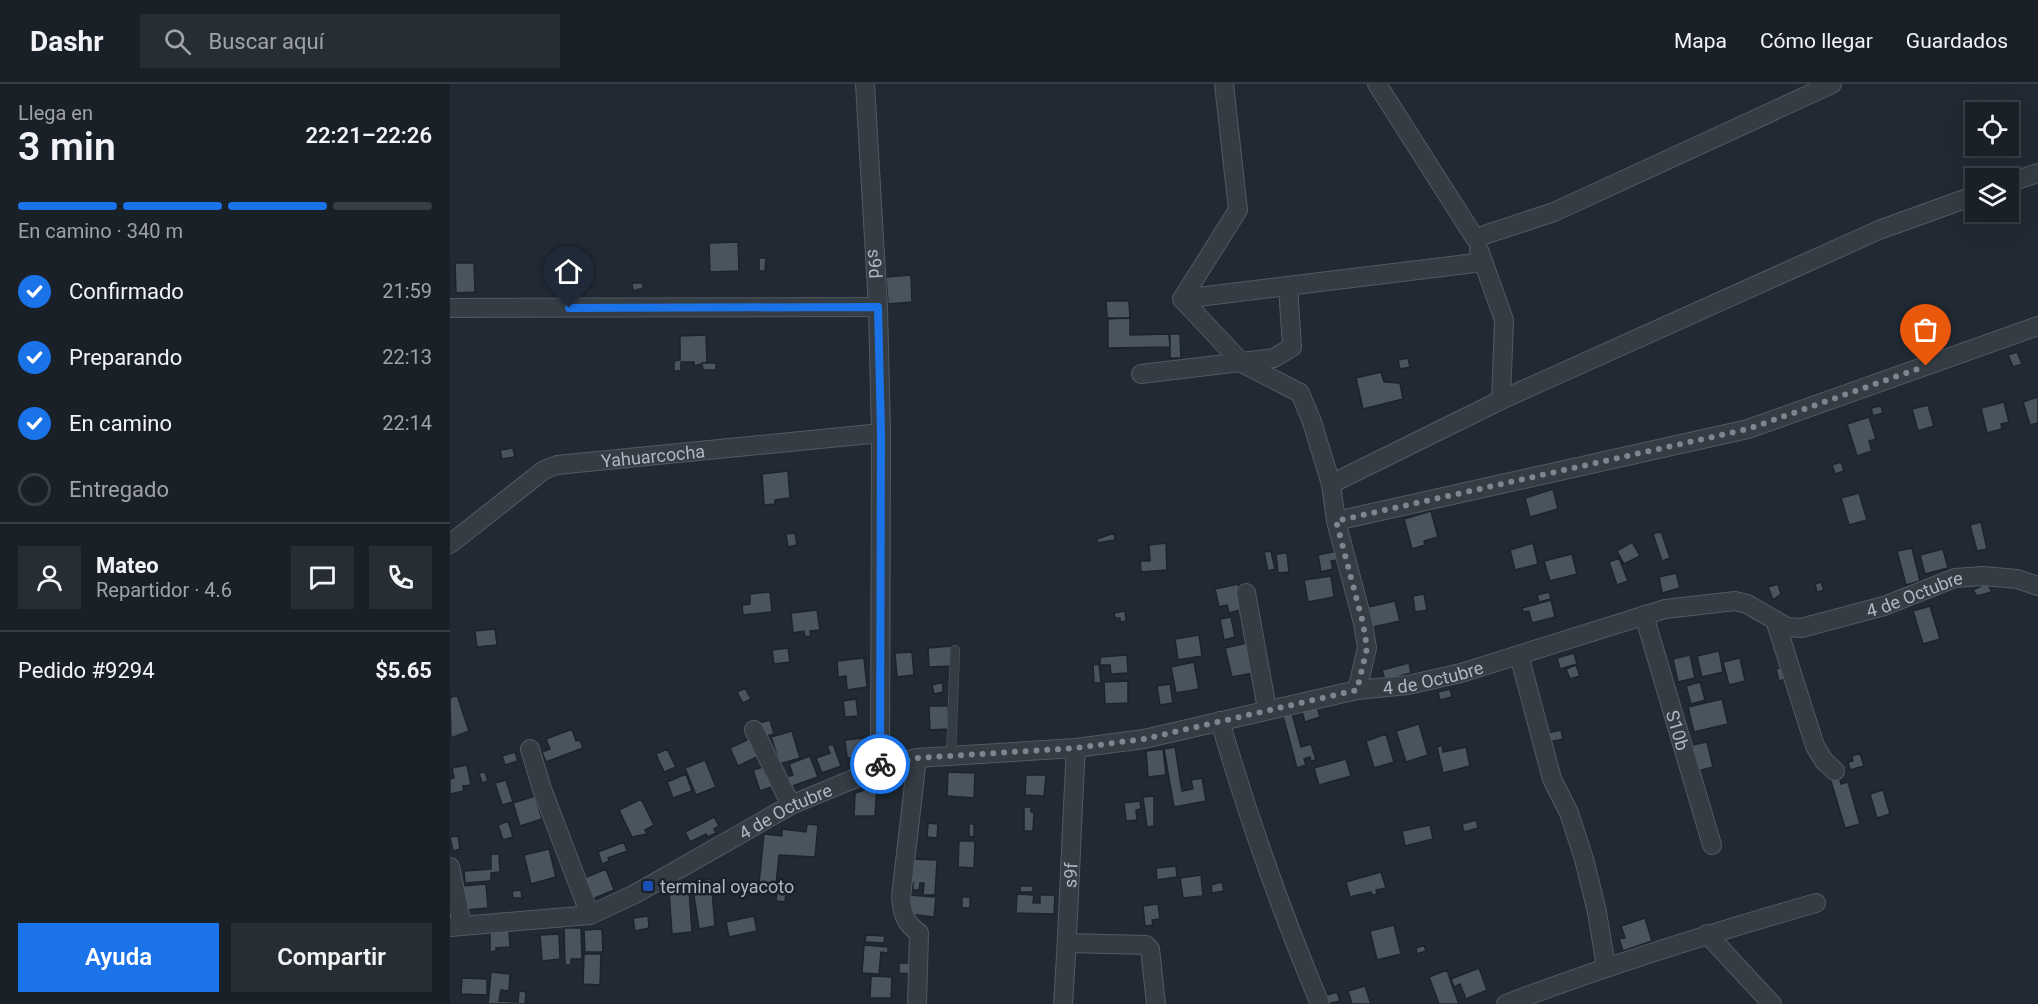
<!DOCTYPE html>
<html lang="es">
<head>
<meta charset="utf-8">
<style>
	:root { --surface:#192027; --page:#262d33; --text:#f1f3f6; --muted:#9fa3a7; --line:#373e44; --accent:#1a73e8 }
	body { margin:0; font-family:Roboto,sans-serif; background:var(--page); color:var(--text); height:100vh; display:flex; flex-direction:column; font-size:22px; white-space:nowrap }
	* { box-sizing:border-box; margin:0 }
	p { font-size:20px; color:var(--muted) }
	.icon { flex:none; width:33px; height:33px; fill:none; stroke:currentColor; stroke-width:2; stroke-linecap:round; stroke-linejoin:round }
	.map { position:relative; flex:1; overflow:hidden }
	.side { display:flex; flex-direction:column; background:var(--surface); width:450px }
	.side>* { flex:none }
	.controls { position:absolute; left:1515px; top:18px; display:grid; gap:12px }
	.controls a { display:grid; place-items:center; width:54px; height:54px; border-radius:0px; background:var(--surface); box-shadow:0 6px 24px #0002,0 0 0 2px var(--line); font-size:30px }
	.pin { position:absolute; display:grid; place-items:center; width:51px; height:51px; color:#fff; margin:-62px -26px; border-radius:50% 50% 50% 0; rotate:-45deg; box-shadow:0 0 6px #0007 }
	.pin .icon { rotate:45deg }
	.courier { position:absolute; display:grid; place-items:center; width:60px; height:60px; margin:-30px; border:4px solid #1a73e8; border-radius:50%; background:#fff; color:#222; box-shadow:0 2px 8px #0007 }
	.overview em { font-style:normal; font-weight:600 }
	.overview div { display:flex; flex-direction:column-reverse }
	.overview { display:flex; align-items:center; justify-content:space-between; height:102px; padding:0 18px }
	h1 { font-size:39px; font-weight:600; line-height:45px }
	.bar { display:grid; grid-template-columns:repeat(4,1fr); gap:9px 6px; align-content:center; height:72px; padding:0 18px }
	.bar i { height:8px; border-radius:4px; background:var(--line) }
	.bar .active { background:var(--accent) }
	.bar p { grid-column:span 4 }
	.line { display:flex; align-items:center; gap:15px; padding:0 18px; border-top:2px solid var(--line) }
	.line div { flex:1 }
	.round { display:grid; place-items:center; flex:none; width:63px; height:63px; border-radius:0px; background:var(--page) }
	ol { padding:0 18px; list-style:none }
	li { display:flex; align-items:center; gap:18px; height:66px }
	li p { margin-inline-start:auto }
	li .icon { padding:6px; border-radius:50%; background:var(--accent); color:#fff; stroke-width:4 }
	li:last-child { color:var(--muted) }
	li i { width:33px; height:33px; border:3px solid var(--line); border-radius:50% }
	.primary-button { display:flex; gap:12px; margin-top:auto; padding:12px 18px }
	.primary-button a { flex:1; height:69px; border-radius:0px; background:var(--accent); color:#fff; font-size:24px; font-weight:600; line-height:69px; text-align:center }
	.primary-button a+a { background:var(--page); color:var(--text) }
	header { display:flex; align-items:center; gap:36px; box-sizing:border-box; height:84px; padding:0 30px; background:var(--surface); border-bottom:2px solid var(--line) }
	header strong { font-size:28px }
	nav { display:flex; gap:33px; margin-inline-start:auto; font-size:21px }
	.search { width:420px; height:54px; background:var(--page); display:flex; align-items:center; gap:15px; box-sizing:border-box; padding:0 21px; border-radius:0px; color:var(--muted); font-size:22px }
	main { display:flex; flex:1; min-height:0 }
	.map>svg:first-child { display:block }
	.building { fill:#4a545f; stroke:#1c232b; stroke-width:1.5 }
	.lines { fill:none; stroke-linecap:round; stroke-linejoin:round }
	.service-casing { stroke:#525962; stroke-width:10 }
	.minor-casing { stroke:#525962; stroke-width:20 }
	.service { stroke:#343c44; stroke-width:9 }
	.minor { stroke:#343c44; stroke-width:18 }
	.done { stroke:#7d8590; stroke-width:6; stroke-dasharray:0 10.8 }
	.route { stroke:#1a73e8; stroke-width:8 }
	.transit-dot { fill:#1a4fb4; stroke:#1a2129; stroke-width:2 }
	.labels { text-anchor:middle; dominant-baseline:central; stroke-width:5; stroke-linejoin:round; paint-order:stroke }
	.street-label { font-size:18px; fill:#afb6c1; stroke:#1a2129 }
	.poi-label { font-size:18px; fill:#afb6c1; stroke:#1a2129; text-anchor:start }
</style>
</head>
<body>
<header>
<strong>Dashr</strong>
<div class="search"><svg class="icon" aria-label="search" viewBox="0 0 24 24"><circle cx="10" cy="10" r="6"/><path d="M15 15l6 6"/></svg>Buscar aquí</div>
<nav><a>Mapa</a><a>Cómo llegar</a><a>Guardados</a></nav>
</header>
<main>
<section class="side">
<div class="overview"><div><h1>3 min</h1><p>Llega en</p></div><em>22:21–22:26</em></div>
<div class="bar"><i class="active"></i><i class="active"></i><i class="active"></i><i></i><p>En camino · 340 m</p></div>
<ol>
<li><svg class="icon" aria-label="check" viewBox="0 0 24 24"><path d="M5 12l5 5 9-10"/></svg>Confirmado<p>21:59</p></li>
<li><svg class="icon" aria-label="check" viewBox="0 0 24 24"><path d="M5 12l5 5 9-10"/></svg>Preparando<p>22:13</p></li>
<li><svg class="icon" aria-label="check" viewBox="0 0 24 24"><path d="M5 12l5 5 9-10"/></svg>En camino<p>22:14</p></li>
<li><i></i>Entregado</li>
</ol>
<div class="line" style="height:108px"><a class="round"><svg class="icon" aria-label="person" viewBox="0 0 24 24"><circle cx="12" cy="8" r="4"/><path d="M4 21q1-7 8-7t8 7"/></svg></a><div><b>Mateo</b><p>Repartidor · 4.6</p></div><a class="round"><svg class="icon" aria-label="chat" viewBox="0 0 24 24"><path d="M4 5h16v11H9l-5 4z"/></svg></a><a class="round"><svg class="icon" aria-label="phone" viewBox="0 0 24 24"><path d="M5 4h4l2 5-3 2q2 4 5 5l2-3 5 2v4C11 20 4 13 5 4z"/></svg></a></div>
<div class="line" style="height:78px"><div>Pedido #9294</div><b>$5.65</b></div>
<div class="primary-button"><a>Ayuda</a><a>Compartir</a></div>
</section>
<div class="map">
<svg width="1588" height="920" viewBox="0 0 1588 920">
	<rect width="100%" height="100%" fill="#212a34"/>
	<path class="building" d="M288,158l1,29 -29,1 -1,-29z
		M309,174h7l-1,13h-6z
		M5,179h19l1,29 -19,1z
		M461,191l1,27 -24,2 -2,-27z
		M182,199h11v5l-10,3z
		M656,217h23l1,17h-23z
		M680,234v17l39,-1 1,13 -62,1v-29z
		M720,250h10l1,24h-11z
		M256,251l1,27 -13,4v-4h-13v9h-7v-10l6,-1v-24z
		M1567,268l5,12 -9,3 -5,-12z
		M958,274l2,9 -10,2 -2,-9z
		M252,279h14v7h-13z
		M931,288l3,10 16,1 3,16 -40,10 -7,-31z
		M1588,313v26l-8,2 -7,-23z
		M1554,318l5,20 -8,2 1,5 -15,4 -6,-25z
		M1478,321l6,21 -16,5 -6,-22z
		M1431,322l2,7 -10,3 -2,-8z
		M1419,333l7,22 -7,2 3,10 -15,5 -10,-32z
		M63,364l2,9 -13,2 -2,-9z
		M1391,378l3,9 -9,3 -3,-9z
		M338,387l2,27 -15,2v4l-11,1 -2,-31z
		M1103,405l5,20 -28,8 -5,-19z
		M1409,409l8,27 -18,5 -8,-27z
		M981,427l7,26 -14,4 1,4 -13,4 -8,-30z
		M1531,438l6,27 -10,2 -7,-26z
		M1211,447l9,27 -8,3 -9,-27z
		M345,449l2,12 -9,2 -2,-13z
		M664,449l1,7 -18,3v-4z
		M1182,458l8,14 -16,8 -7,-13z
		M716,459l1,27 -26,2 -1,-11h10l-1,-16z
		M1083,459l5,21 -23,6 -5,-20z
		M1462,464l8,33 -14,4 -9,-34z
		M1493,465l5,19 -23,6 -5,-19z
		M821,467l4,18 -7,2 -4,-19z
		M887,467l2,9 -8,1 2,8 -12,3 -3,-17z
		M837,469l2,19 -11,1 -2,-19z
		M1122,470l5,20 -27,7 -6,-20z
		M1169,474l9,23 -11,4 -8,-23z
		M1226,489l4,15 -18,5 -3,-16z
		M881,492l3,21 -26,5 -4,-22z
		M1371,498l3,8 -7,2 -2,-8z
		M1537,499l5,9 -15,4 -4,-6z
		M788,500l5,25 -14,4 -2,-8 -8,2 -4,-18z
		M1328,500l3,10 -8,6 -5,-13z
		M320,508l2,20 -29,3 -1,-10 8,-1v-10z
		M1099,508l2,7 -12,3 -2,-7z
		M974,510l3,16 -12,2 -2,-16z
		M1101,516l4,17 -23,6 -3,-12 -6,1 -1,-4z
		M945,517l5,20 -27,6 -5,-20z
		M1480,522l10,33 -17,5 -10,-33z
		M367,526l3,20 -10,1 1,5 -6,1 -1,-6 -11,2 -2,-20z
		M675,527l1,10 -6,1v-4h-5l-1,-5z
		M781,533l4,20 -11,3 -4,-21z
		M45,545l2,16 -20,2 -2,-16z
		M749,551l3,21 -24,4 -3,-21z
		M797,559l6,30 -21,4 -7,-29z
		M501,562l1,20 -23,1 -1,-19z
		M338,564l2,14 -16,2 -2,-14z
		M1269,567l4,21 -21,5 -5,-21z
		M462,568l2,23 -17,2 -2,-24z
		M1124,569l3,11 -17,5 -3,-11z
		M677,571l1,18 -17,1 -1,-9h-10v-8z
		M1240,571l5,23 -17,4 -5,-23z
		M414,574l3,29 -20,3 -1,-14 -8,1 -1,-16z
		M1290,574l5,23 -16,4 -6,-23z
		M744,578l5,27 -23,4 -5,-26z
		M959,579l2,10 -26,7 -3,-10z
		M649,580l2,19h-7l-1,-18z
		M1126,581l4,11 -10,3 -4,-10z
		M1336,582l3,12 -10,3 -3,-12z
		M678,597v22l-23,1 -1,-22z
		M493,598v10l-9,2 -2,-9z
		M1250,598l5,18 -14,4 -5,-18z
		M720,600l3,19 -13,2 -3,-19z
		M295,604l6,11 -8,4 -6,-11z
		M1000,605l2,8 -12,3 -2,-8z
		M7,611l12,36 -18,7 -1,-40z
		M406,615l2,17 -13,1 -2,-16z
		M1272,615l6,25 -34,8 -6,-25z
		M479,622h19l1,23 -19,1z
		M867,623l3,10 -15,5 -3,-10z
		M842,629l9,34 10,-3 5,16 -5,1 -1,-4 -6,2 2,6 -9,3 -14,-52z
		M320,636l4,14 -11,3 -4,-14z
		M969,640l9,31 -22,7 -10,-31z
		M122,645l4,12 4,-1 3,8 -37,14 -4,-10 8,-3 -4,-10z
		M1111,646l2,9 -14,3 -2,-9z
		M342,647l8,27 -20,6 -9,-27z
		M936,650l8,28 -20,6 -8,-27z
		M423,653l1,19 -27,2 -2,-18z
		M301,654l8,18 -21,10 -8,-18z
		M1257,658l6,25 -15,4 -6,-26z
		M383,660l8,22 -19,7 -6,-15 14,-5 -3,-7z
		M992,661l1,7 23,-5 4,19 -27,7 -6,-26z
		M725,663l7,44 11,-2 -2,-9 11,-2 4,23 -32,6 -10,-58z
		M217,665l9,18 -12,5 -8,-18z
		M713,665l3,26 -18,2 -2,-26z
		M65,668l3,9 -13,4 -3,-9z
		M1410,669l4,13 -14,4 -2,-8 5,-1 -1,-5z
		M360,672l8,21 -28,10 -4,-10 7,-2 -4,-11z
		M896,675l5,17 -32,9 -5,-17z
		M255,676l11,27 -20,8 -11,-27z
		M17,681l4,20 -8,1 1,5 -14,3v-15l4,-1 -2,-10z
		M316,682l8,20 -14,5 -7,-21z
		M35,688l3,9 -6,2 -3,-10z
		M498,688l27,1 -1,25 -27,-2z
		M236,690l6,17 -19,7 -6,-16z
		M576,691h20l-2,21 -19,-1z
		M1389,692l2,8 7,-2 12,42 -15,4 -15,-50z
		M56,696l7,22 -11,3 -7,-22z
		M427,702l-2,30h-21l1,-23z
		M1433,706l7,24 -13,4 -7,-24z
		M85,712l7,23 -22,7 -7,-23z
		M704,712v30l-7,1 -4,-30z
		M191,715l13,26 -9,5 2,4 -15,3 -13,-27z
		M690,717l1,8 -5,1 1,10 -11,1 -2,-18z
		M574,723h7v5h3l-1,19h-9z
		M264,733l5,9 -5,3 2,4 -8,4 -2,-3 -16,8 -5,-10z
		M1026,736l2,8 -14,4 -2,-8z
		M58,737l5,16 -10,3 -5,-15z
		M478,739l10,1 -1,14 -10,-1z
		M357,740l11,1 -3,32 -36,-2 -3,30 -17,-2 5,-49 18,2v-7l24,3z
		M519,740h5v13l-5,-1z
		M980,741l3,14 -28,7 -3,-15z
		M8,752l2,13 -7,2 -3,-14z
		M509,757h16l-1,27 -16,-1z
		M174,758l3,9 -19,7 1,3 -7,3 -4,-12z
		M99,765l7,28 -25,7 -7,-29z
		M41,770h8l1,18 -9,1v8l-26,2 -1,-12 27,-2z
		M460,775l27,1 -2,35h-12l1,-12h-4l-1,7h-6v-8h-4z
		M726,782l1,11 -20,3 -1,-12z
		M156,785l8,21 -24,10 -8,-21z
		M931,788l5,16 -10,2 1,4 -5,1 -1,-3 -21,5 -4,-15z
		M751,791l2,21 -20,2 -3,-20z
		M261,795l4,47 -16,3 -7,-47z
		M772,798l2,9 -12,2 -1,-8z
		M328,799l9,1 -2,18 -9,-1z
		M36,800l2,24 -23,2 -2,-24z
		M570,802h13v6h-13z
		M239,805l3,43 -20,2 -3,-43z
		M71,806l1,8h-9l-1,-7z
		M567,810l17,1 -1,8h7v-8h15l-1,19 -38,-1z
		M459,811l27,2 -2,20 -26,-3z
		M512,813h8v11h-8z
		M708,820l2,15 -8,1 1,5 -8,1 -2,-20z
		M198,832l1,12 -14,3 -2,-13z
		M304,832l3,15 -28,6 -3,-15z
		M1195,834l7,23 -29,10 -4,-12 6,-1 -4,-12z
		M944,841l7,29 -24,6 -7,-29z
		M114,844h17l1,31h-11v6h-6z
		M152,845l1,23h-18l-1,-22z
		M59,847l1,16 -14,1v3l-6,1v-20z
		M109,850l1,25 -18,2 -2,-26z
		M416,851l19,1 -1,7 -19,-1z
		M414,861l24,2v6l-7,-1 -2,22 -17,-1z
		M974,861l2,6 -9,3 -1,-6z
		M134,870h17l-1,31 -17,-1z
		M449,879h11v11l-11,-1z
		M1029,884l8,22 -21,9 -6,-15 -6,3 -3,-8z
		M997,886l6,18 6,16h-20l-10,-27z
		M41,888l19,2 -1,17 -8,-1 -2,11 19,1 1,-11 7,1 -1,12h-37z
		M421,892l21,1 -1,21h-21z
		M12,894l25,1v16l-26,-1z
		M915,902l6,18h-19l-4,-13z
		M887,908l3,9 -13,3 -3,-8z"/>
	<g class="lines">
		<defs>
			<path id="service" d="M501,672l4,-106"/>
			<g id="minor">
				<path id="s1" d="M415,0l13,223 3,126 -1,335"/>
				<path d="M774,0l14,126 -56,89 60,64 58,30 12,29 19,62 5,37 27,102 4,25 -10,42"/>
				<path d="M927,0l98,154 79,-26 278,-128"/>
				<path d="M1558,99l30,-10"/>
				<path d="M1029,166l25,70 -3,80"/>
				<path d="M732,215l301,-37"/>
				<path d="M0,224l428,-1"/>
				<path d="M691,290l133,-16 18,-11 -4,-61"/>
				<path d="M881,400l170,-84 378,-170 97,-35"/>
				<path d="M886,437l412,-92 290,-103"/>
				<path id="s2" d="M0,460l94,-74 13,-5 324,-32"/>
				<path d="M796,509l21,116"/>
				<path id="s3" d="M1194,531l68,230"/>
				<path d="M1325,536l40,126 9,15 11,10"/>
				<path d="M1069,571l33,124 17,34 15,46 13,53 9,55"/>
				<path d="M770,637c28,96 61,190 100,283"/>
				<path d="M304,646l37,75"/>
				<path d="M80,665l12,40 48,126"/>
				<path d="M467,674l-16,139c1,16 4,26 18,36l-2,71"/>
				<path d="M0,783l12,57"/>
				<path id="s4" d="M0,843l140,-12 45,-21 156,-89 89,-37 37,-10 159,-10 68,-9 213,-49 51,-5 53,-12 204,-64 70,-8 12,3 40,23 14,1 83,-22 71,-28 28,-2 34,3 21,7"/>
				<path d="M1257,850l65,70"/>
				<path d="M618,859l78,2 4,4 6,55"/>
				<path id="s5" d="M613,920c6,-85 8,-171 13,-256"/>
				<path d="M1056,920c102,-39 205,-71 310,-101"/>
			</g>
		</defs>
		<use href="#service" class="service-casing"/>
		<use href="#minor" class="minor-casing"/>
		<use href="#service" class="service"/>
		<use href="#minor" class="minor"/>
	</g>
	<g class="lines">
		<path class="done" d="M430,680v4l37,-10 159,-10 68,-9 213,-49 10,-42 -4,-25 -27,-102 412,-92 178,-63"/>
		<path class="route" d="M119,224l309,-1 3,126 -1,331"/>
	</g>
	<rect class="transit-dot" x="192" y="796" width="12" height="12" rx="3"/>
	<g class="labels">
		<g class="street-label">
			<text stroke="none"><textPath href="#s1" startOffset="180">s9d</textPath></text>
			<text stroke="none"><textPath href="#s2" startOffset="230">Yahuarcocha</textPath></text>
			<text stroke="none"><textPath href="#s4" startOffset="1532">4 de Octubre</textPath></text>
			<text stroke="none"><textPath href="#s4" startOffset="1028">4 de Octubre</textPath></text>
			<text stroke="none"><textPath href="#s3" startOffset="120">S10b</textPath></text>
			<text stroke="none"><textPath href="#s4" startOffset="362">4 de Octubre</textPath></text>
			<text stroke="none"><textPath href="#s5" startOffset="129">s9f</textPath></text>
		</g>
		<g class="poi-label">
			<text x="210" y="802">terminal oyacoto</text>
		</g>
	</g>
</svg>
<div class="controls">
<a><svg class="icon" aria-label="locate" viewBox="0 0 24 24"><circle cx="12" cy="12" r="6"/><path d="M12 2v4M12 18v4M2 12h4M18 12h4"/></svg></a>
<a><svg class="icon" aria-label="layers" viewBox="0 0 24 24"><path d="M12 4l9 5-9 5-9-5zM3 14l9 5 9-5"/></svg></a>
</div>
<div class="pin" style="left:1476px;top:282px;background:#ea580c"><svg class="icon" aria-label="bag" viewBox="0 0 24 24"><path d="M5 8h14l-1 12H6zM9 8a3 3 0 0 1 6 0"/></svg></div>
<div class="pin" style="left:119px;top:224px;background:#1f2937"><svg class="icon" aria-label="home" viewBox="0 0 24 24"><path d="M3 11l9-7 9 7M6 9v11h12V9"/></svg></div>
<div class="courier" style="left:430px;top:680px"><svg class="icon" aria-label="bike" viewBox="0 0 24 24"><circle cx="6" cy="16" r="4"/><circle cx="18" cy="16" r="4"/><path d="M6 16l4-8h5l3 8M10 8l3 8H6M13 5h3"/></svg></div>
</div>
</main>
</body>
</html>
